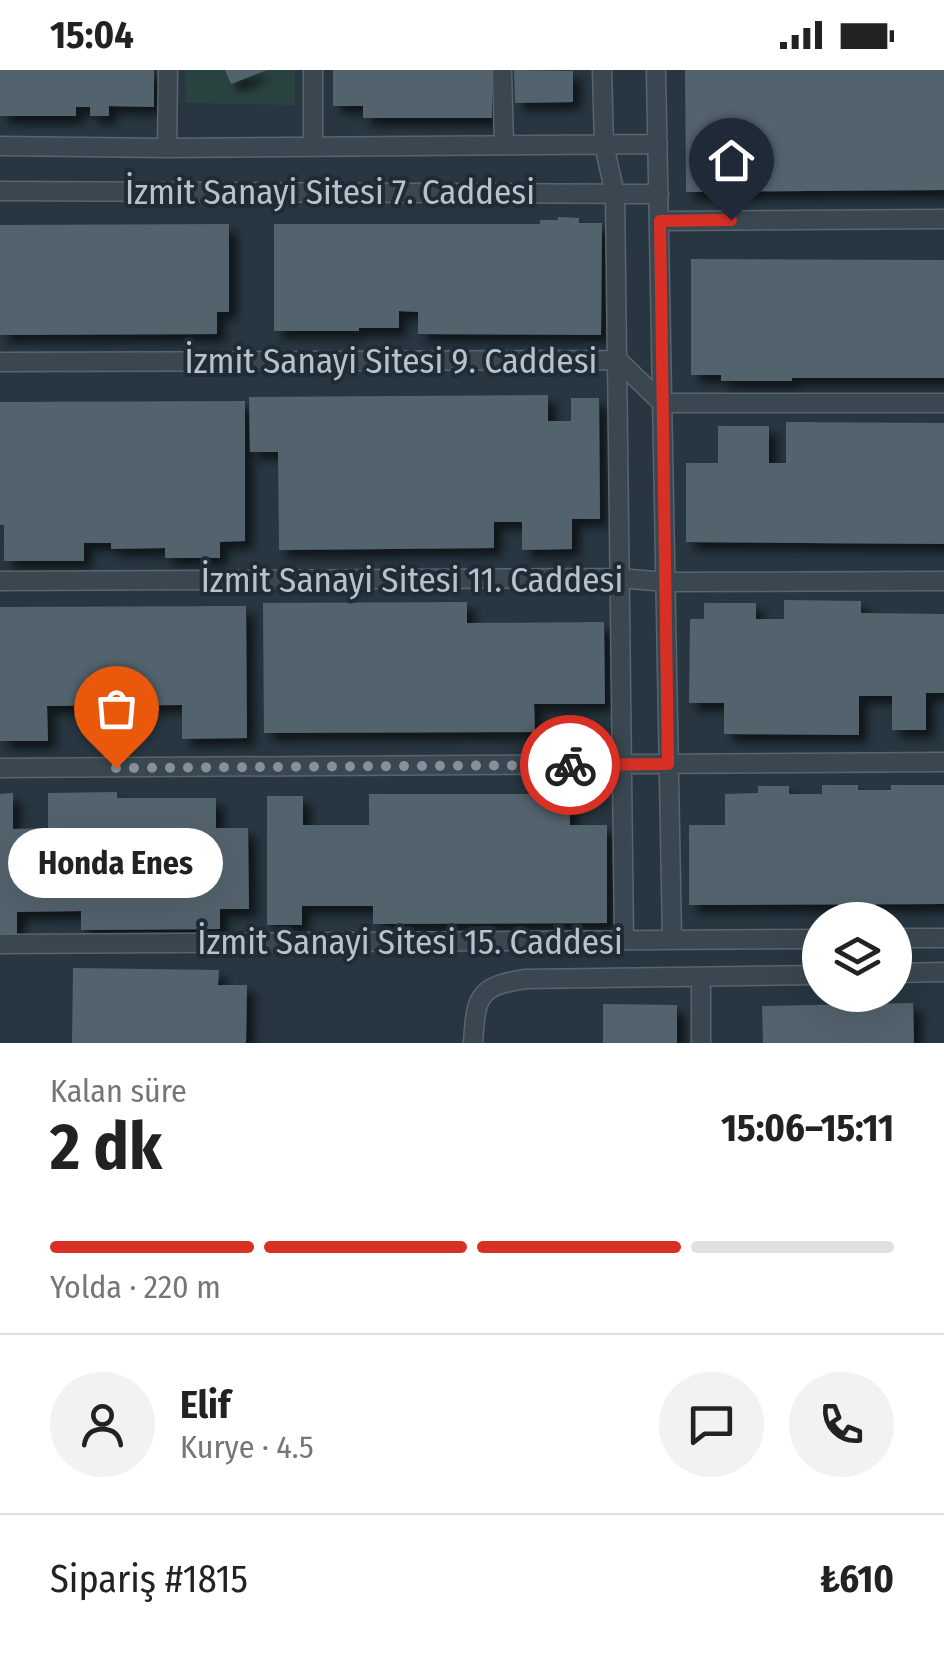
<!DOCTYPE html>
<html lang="tr">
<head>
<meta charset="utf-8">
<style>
	:root { --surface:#fff; --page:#f2f2f2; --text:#222; --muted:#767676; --line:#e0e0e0; --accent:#d93025 }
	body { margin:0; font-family:"Fira Sans Condensed",sans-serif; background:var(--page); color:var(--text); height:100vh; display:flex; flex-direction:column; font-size:38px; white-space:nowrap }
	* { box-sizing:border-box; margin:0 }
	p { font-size:32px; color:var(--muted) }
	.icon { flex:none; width:55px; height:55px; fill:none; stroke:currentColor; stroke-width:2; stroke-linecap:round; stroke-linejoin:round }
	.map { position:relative; height:973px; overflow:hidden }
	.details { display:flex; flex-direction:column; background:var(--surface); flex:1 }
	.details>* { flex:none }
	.buttons { position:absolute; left:802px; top:832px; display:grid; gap:20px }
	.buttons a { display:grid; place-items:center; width:110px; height:110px; border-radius:50%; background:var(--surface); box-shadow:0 10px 40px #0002; font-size:50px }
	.pin { position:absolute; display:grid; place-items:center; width:85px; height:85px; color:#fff; margin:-102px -42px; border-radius:50% 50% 50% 0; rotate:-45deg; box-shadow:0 0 10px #0007 }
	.pin .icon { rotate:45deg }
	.courier { position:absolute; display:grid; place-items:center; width:100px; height:100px; margin:-50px; border:8px solid #d93025; border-radius:50%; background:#fff; color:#222; box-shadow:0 2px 12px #0007 }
	.bubble { position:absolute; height:70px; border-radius:35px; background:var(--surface); box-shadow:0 10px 40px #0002; font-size:32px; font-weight:700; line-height:70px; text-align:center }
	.overview em { font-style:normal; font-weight:700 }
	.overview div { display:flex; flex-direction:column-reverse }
	.overview { display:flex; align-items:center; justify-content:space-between; height:170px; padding:0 50px }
	h1 { font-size:65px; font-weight:700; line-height:75px }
	.bar { display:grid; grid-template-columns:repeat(4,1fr); gap:15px 10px; align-content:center; height:120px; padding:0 50px }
	.bar i { height:12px; border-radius:8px; background:var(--line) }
	.bar .active { background:var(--accent) }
	.bar p { grid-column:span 4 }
	.line { display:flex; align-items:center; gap:25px; padding:0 50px; border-top:2px solid var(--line) }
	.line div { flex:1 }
	.round { display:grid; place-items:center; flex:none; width:105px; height:105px; border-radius:52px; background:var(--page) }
	.status { display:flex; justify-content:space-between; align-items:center; height:70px; padding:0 50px; background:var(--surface); direction:ltr }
	.status svg { height:28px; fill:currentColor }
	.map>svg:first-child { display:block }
	.green { fill:#2a4341 }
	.building { fill:#53636d; filter:url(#shadow) }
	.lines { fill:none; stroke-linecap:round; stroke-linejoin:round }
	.minor-casing { stroke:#59656d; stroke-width:21 }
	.minor { stroke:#3b4750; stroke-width:18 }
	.done { stroke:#85919a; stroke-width:10; stroke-dasharray:0 18 }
	.route { stroke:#d93025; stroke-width:12 }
	.labels { text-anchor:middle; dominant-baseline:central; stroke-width:8; stroke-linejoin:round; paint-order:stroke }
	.street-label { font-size:35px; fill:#b8c2ca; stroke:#202c35 }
</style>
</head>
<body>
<div class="status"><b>15:04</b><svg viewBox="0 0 49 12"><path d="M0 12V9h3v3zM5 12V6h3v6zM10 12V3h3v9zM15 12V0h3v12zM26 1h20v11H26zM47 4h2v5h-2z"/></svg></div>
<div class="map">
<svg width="944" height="973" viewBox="0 0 944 973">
	<defs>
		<filter id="shadow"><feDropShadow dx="8" dy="8" stdDeviation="5" flood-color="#0009"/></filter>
	</defs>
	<rect width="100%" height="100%" fill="#273640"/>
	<path class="green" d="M185,0h40l7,14 36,-14h27v35l-109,-2z"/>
	<path class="building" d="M0,0h154v37l-45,-1v10h-19v-9h-14v9h-76z
		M225,0h42l-36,14z
		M333,0h159v48h-129v-12h-30z
		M514,0l59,1v31l-58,1z
		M685,0h259v120l-258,2z
		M558,147l21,1v5h23l-1,112 -183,-1v-22l-19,-1v17h-40v3h-85v-107h266v-4h18z
		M229,154v88h-12v22l-217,1v-110z
		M691,189l253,1v118h-152v3h-71v-6h-30z
		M548,325v26h23v-23h28l1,121h-28v30l-50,1v-28h-28v26l-215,2 -1,-98h-28l-1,-55z
		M245,331v140l-25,1v16h-55v-10l-54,1v-6h-27v18h-80v-36h-4v-123z
		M786,352l158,1v121l-258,-2v-79h32v-37h51v37h17z
		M784,530l77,1v12l83,1v79h-18v37h-34v-34h-33v39l-135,-1v-31h-35l1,-84h14v-16h52v16h28z
		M467,532v21l137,-1 1,82h-71l1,28 -271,1 -1,-130z
		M246,536l1,132 -65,1v-34l-135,1 1,35h-48v-134z
		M822,715h36v5h33v-5h53v119l-255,1v-80h36v-31l33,-1v-7h31v8h33z
		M117,722v6h99v30h32l1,81h-29v20l-139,1v-19l-64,1v24h-17v-142l13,-1v36l35,-1v-35z
		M369,724h201v31h37v98l-234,1v-18h-71v19h-35v-129h36v29h66z
		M73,898l146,2 -1,15h29l-1,58h-174z
		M913,933l1,40h-151l-1,-37z
		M603,934l74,1v38h-74z"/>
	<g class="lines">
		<defs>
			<path id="minor" d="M502,0l2,75
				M602,0l2,75 11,49 9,746
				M656,0l16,870
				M0,76l167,2 491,-4
				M313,77v-77
				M167,78l1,-78
				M0,121l659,3
				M660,151l284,-2
				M0,292l618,-2 44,43h282
				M0,511l619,-3 48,4 277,-1
				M0,698l944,-6
				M895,868h49
				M0,874l820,-5
				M895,903l49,-1
				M701,907v66
				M473,973c3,-46 4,-57 53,-64l294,-4"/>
		</defs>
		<use href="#minor" class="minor-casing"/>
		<use href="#minor" class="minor"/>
	</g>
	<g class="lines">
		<path class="done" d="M116,698l454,-3"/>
		<path class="route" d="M570,695l98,-1c-1,-181 -7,-362 -8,-543l71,-1"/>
	</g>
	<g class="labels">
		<g class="street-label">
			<text x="330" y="122">İzmit Sanayi Sitesi 7. Caddesi</text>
			<text x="391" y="291">İzmit Sanayi Sitesi 9. Caddesi</text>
			<text x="412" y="510">İzmit Sanayi Sitesi 11. Caddesi</text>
			<text x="410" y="872">İzmit Sanayi Sitesi 15. Caddesi</text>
		</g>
	</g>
</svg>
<div class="buttons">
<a><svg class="icon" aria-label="layers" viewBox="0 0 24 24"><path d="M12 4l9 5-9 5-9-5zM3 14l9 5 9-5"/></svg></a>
</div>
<div class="pin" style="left:116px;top:698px;background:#ea580c"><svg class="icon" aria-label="bag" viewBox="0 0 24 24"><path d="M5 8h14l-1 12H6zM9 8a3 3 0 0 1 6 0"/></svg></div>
<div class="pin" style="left:731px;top:150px;background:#1f2937"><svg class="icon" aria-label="home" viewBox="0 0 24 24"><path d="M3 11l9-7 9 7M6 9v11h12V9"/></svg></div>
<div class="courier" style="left:570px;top:695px"><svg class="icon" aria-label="bike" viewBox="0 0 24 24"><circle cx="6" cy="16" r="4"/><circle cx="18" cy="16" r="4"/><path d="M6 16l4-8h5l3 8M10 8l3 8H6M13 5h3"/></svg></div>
<div class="bubble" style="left:8px;top:758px;width:215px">Honda Enes</div>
</div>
<section class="details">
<div class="overview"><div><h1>2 dk</h1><p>Kalan süre</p></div><em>15:06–15:11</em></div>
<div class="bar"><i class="active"></i><i class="active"></i><i class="active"></i><i></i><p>Yolda · 220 m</p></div>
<div class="line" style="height:180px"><a class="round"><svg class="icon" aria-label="person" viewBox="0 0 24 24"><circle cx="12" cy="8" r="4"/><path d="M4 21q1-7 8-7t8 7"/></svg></a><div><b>Elif</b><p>Kurye · 4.5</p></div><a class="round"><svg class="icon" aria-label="chat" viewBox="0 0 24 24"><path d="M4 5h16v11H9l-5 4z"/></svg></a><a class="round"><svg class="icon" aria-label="phone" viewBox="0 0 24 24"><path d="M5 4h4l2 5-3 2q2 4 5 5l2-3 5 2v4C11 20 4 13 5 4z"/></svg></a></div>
<div class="line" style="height:130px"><div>Sipariş #1815</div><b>₺610</b></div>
</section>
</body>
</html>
